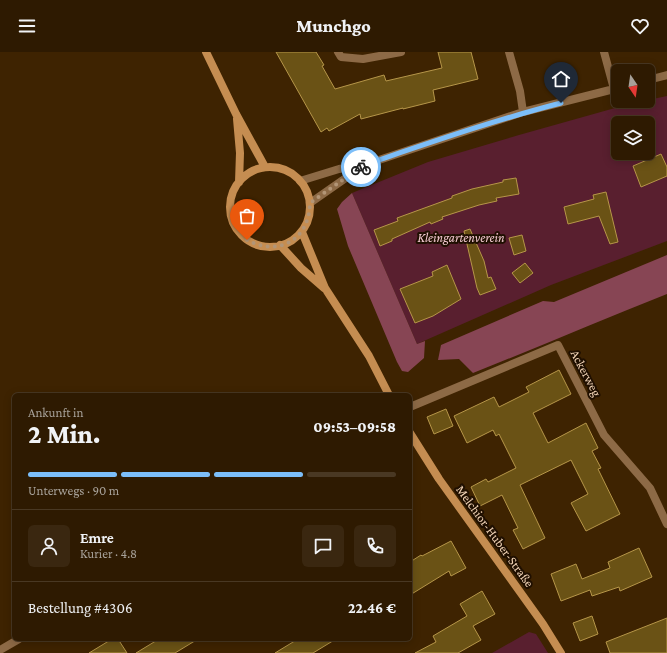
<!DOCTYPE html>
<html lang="de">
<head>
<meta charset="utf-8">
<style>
	:root { --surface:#2e1a01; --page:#3a2710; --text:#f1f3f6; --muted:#a7a199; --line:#493823; --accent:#7cbef9 }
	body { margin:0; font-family:"Crimson Pro",serif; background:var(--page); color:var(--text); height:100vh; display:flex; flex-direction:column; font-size:15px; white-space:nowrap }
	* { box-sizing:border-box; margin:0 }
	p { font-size:13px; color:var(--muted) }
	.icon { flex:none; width:22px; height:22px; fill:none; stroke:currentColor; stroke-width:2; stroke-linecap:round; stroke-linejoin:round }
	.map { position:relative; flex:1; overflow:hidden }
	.details { position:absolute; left:12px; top:341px; width:400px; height:248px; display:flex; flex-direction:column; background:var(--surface); border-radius:6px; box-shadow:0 2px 10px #0003,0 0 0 1px var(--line) }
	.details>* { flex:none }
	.needle { width:26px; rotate:167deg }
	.buttons { position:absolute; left:611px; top:12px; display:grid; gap:8px }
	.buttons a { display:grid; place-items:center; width:44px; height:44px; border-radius:6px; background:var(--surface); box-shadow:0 2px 10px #0003,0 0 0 1px var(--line); font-size:20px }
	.pin { position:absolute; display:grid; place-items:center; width:34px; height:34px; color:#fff; margin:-41px -17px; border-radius:50% 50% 50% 0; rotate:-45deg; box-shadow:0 0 4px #0007 }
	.pin .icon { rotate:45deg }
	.courier { position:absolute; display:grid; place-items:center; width:40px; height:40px; margin:-20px; border:3px solid #7cbef9; border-radius:50%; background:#fff; color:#222; box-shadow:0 1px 5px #0007 }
	.summary em { font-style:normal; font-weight:800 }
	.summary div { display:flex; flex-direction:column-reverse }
	.summary { display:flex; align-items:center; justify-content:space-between; height:68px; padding:0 16px }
	h1 { font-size:26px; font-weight:800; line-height:30px }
	.bar { display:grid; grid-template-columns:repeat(4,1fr); gap:6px 4px; align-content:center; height:48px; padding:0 16px }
	.bar i { height:5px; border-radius:3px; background:var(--line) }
	.bar .selected { background:var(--accent) }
	.bar p { grid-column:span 4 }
	.line { display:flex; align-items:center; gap:10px; padding:0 16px; border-top:1px solid var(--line) }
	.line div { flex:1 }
	.round { display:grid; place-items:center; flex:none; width:42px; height:42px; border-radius:6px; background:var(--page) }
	header { display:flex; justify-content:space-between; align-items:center; height:52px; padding:0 16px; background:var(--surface); font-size:18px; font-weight:800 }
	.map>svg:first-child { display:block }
	.green { fill:#591f2f; fill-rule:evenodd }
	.forest { fill:#874554 }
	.building { fill:#6a5215; stroke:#b69649 }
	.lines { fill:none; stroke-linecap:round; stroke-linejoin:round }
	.street { stroke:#8d6a46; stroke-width:8 }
	.secondary { stroke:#c58d51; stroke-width:8 }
	.done { stroke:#b29576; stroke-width:4; stroke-dasharray:0 7.2 }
	.route { stroke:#7cbef9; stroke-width:5 }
	.labels { text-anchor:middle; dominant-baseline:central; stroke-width:4; stroke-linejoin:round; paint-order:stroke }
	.park-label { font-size:13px; font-style:italic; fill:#f5cbd2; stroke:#1f0f00 }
	.street-label { font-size:13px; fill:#f1d3b5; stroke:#1f0f00 }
</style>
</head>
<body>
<header><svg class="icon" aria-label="menu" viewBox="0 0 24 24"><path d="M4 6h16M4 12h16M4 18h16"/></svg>Munchgo<svg class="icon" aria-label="heart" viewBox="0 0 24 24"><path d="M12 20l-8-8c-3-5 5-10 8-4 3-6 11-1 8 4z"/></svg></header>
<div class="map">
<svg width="667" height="601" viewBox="0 0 667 601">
	<rect width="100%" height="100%" fill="#3e2301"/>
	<path class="green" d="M667,44v145l-116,44 -134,59 -65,-151 76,-31 91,-27 96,-27 29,-7h4v-1zM618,71h30v30h-30z
		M529,580l7,2 12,19h-56z"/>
	<path class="forest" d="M352,141l65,151 8,-3 -1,17 -16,14 -6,-1 -5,-9 -49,-116 -11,-37 5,-7z
		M667,203v39c-65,26 -129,53 -194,79l-14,-14 -21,1 3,-15 102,-44 11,1z"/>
	<path class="building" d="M276,0h40l8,13 -2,1 13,23 49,-14 2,6 56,-13 -4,-16h33l7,27 -45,11 2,11 -32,8v-1l-42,11 -1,-5 -31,17 -2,-3 -6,4z
		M661,102l6,13v9l-26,11 -8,-21z
		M516,126l3,16 -23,4 1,3 -18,4 -37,12 1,2 -12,5 -1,-2 -38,17v2l-12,5 -6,-16 24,-9 -1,-3 55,-20v-2l20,-7 31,-7v-2z
		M606,140l12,50 -8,2 -11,-28 -31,8 -4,-17 30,-8 -1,-4z
		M470,177l14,32 4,17 3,-1 5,12 -16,6 -3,-7 -13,-57z
		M522,183l4,16 -12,4 -5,-17z
		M525,211l8,10 -13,10 -8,-10z
		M447,213l14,34 -28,17 -18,7 -15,-34 33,-13 -1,-4z
		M559,318l12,24 -38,19 15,30 38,-20 12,25 -6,3 9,17 -3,1 22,45 -34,17 -15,-28 17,-9 -17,-34 -51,25 25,53 -22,11 -10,-19 5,-2 -16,-33 -22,11 -9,-19 15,-8 2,3 28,-14 -17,-34 -3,2 -3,-6 -26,13 -13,-27 40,-19 5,10 30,-15 -3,-5z
		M446,357l7,17 -19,8 -7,-17z
		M451,489l15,27 -15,8 -2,-5 -39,24v-33l11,-7 1,1z
		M639,496l13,29 -32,14 -1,-4 -27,9 -2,-6 -29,11 -10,-27 25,-10 6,15 28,-11 -2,-6z
		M482,539l13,23 -22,12 8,14 -23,13h-43l21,-11 -3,-6 34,-20 -7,-12z
		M592,564l6,18 -18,7 -7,-18z
		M667,566v35h-57l-4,-11z
		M112,587h6l9,14h-38z
		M159,587h39l-23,14h-39z
		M298,587h38l-23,14h-38z"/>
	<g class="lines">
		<path class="street" d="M338,0l3,5 22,2 38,-7
			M509,0l11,39 3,21
			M604,0l10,37
			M648,28l19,-5
			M300,129l39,-12 28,-5 156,-52 95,-24
			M310,151l53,-37
			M410,355l148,-62 46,90 46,53 17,36
			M0,598l19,-11"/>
		<path class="secondary" d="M206,0l30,62 29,53
			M237,67l3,34 -1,29
			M230 155a40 40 0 1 1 80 0a40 40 0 1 1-80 0Z
			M302,180l23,56 44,68 20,39
			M280,193l21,23 23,20
			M410,381l29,46 104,145 18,29"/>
	</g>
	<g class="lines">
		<path class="done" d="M247,188c32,17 62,0 63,-37l51,-36"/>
		<path class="route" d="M361,115l6,-3c65,-22 128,-44 194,-61"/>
	</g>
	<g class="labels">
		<g class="park-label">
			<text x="461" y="185">Kleingartenverein</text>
		</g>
		<g class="street-label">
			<text transform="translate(586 321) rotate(62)">Ackerweg</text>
			<text transform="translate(495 484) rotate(54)">Melchior-Huber-Straße</text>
		</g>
	</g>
</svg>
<div class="buttons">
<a><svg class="needle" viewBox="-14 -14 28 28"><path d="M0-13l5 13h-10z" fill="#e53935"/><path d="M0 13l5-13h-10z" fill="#a7a199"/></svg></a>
<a><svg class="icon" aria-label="layers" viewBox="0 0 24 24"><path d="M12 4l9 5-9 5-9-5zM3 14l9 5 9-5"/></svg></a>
</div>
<div class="pin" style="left:247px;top:188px;background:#ea580c"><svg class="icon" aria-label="bag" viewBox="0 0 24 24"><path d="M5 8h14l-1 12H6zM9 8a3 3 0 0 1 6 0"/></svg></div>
<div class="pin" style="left:561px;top:51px;background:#1f2937"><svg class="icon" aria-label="home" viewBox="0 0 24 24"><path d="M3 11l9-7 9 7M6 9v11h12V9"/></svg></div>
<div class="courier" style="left:361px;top:115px"><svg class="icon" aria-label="bike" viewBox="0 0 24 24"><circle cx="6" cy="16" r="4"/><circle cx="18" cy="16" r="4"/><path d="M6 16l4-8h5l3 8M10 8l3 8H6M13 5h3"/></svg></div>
<section class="details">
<div class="summary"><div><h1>2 Min.</h1><p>Ankunft in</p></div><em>09:53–09:58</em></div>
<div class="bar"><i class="selected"></i><i class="selected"></i><i class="selected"></i><i></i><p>Unterwegs · 90 m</p></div>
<div class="line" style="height:72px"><a class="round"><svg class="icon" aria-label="person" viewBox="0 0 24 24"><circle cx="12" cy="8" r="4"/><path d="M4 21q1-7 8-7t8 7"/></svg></a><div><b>Emre</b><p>Kurier · 4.8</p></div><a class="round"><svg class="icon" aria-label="chat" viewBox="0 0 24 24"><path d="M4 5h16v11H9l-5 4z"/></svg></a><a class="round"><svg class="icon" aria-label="phone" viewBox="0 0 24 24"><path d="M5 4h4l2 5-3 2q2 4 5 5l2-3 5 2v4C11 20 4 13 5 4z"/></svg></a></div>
<div class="line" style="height:52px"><div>Bestellung #4306</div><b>22.46 €</b></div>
</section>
</div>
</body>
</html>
